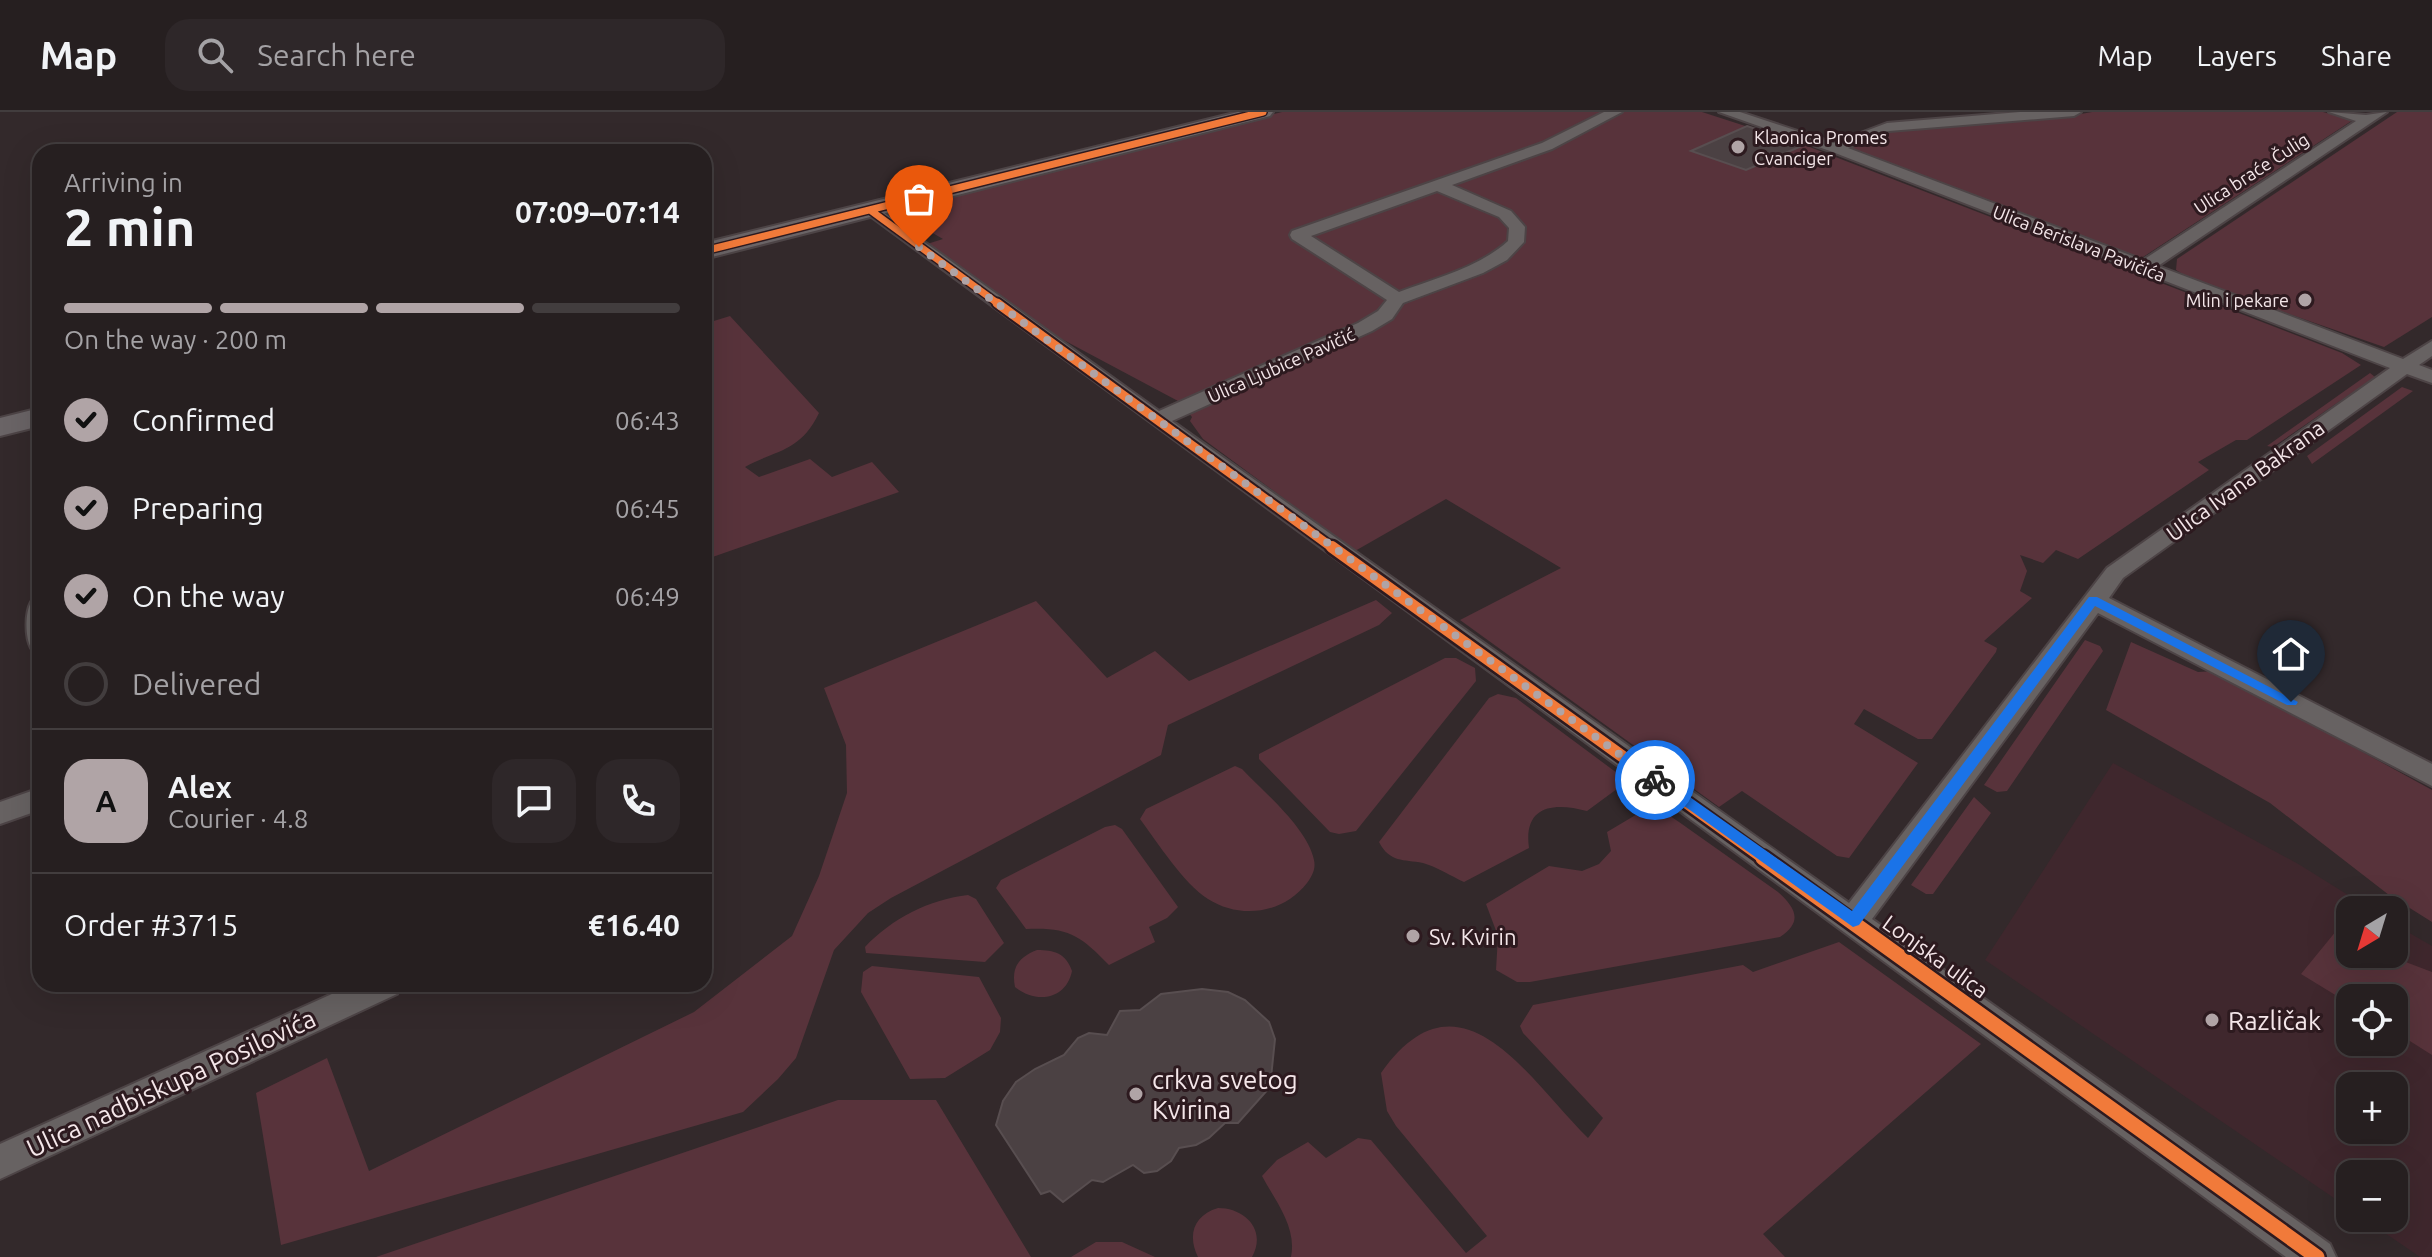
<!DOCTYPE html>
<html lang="en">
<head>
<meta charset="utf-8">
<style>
	:root { --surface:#261f20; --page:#2e2729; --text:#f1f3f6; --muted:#a4a2a5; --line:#423d3e; --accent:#b0a4a6 }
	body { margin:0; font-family:Ubuntu,sans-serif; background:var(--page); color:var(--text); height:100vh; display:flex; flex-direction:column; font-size:30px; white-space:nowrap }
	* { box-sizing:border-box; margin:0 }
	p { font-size:26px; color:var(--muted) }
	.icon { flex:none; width:44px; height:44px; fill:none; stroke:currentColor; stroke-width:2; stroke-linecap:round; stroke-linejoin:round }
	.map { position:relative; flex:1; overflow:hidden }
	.panel { position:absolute; left:32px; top:32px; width:680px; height:848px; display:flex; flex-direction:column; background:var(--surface); border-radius:24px; box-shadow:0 8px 32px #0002,0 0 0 2px var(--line) }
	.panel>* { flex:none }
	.needle { width:52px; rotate:218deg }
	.controls { position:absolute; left:2336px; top:784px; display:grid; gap:16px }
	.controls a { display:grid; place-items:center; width:72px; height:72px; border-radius:16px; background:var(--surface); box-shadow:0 8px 32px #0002,0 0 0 2px var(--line); font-size:40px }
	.pin { position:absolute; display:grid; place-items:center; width:68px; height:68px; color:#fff; margin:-82px -34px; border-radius:50% 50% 50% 0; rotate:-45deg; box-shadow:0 0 8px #0007 }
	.pin .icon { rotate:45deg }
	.courier { position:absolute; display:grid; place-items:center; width:80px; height:80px; margin:-40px; border:6px solid #1a73e8; border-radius:50%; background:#fff; color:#222; box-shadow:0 2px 10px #0007 }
	.headline em { font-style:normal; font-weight:700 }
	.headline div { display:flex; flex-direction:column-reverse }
	.headline { display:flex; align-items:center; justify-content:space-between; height:136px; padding:0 32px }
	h1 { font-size:52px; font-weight:700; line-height:60px }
	.bar { display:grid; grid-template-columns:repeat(4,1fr); gap:12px 8px; align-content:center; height:96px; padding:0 32px }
	.bar i { height:10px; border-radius:6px; background:var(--line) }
	.bar .on { background:var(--accent) }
	.bar p { grid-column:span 4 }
	.line { display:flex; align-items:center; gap:20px; padding:0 32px; border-top:2px solid var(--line) }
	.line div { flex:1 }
	.round { display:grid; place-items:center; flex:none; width:84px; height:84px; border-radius:24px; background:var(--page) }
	ol { padding:0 32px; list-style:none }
	li { display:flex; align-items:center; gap:24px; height:88px }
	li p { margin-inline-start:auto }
	li .icon { padding:8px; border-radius:50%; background:var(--accent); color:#111; stroke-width:4 }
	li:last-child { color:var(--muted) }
	li i { width:44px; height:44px; border:4px solid var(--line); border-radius:50% }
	header { display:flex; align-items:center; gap:48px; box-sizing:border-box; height:112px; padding:0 40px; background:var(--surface); border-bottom:2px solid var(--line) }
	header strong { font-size:38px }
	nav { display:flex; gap:44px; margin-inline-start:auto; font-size:28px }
	.search { width:560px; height:72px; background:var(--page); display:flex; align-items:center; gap:20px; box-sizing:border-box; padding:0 28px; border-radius:24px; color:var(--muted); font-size:30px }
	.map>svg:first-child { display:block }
	.built { fill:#3f272d; fill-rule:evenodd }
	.green { fill:#58333b }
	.building { fill:#4b4143; stroke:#584e50; stroke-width:2 }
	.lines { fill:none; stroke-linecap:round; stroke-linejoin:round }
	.street-casing { stroke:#4d4446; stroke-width:4 }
	.secondary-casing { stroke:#4d4446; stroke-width:4 }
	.street { fill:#676262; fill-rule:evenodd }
	.secondary { fill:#6a6466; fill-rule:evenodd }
	.cycleway-far3-casing { stroke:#2d1a1f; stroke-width:10 }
	.cycleway-far2-casing { stroke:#2d1a1f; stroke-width:13 }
	.cycleway-far1-casing { stroke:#2d1a1f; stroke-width:17 }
	.cycleway-casing { stroke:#2d1a1f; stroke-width:20 }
	.cycleway-far3 { stroke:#f17a3a; stroke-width:7 }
	.cycleway-far2 { stroke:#f17a3a; stroke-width:9 }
	.cycleway-far1 { stroke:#f17a3a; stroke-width:12 }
	.cycleway { stroke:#f17a3a; stroke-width:15 }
	.route { fill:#1a73e8 }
	.done { stroke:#b0a4a6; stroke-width:8; stroke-dasharray:0 14.4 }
	.poi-dot { fill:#b0a4a6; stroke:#2d1a1f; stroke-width:3 }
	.labels { text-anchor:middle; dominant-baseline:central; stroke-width:6; stroke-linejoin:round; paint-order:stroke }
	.far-poi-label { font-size:18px; fill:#f4e6e9; stroke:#2d1a1f; text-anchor:start }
	.far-street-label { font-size:18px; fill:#f4e6e9; stroke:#2d1a1f }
	.street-label { font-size:22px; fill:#f4e6e9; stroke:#2d1a1f }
	.poi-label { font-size:22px; fill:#f4e6e9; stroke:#2d1a1f; text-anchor:start }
	.near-poi-label { font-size:26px; fill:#f4e6e9; stroke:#2d1a1f; text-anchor:start }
	.near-street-label { font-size:26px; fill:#f4e6e9; stroke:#2d1a1f }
</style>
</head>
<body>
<header>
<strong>Map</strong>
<div class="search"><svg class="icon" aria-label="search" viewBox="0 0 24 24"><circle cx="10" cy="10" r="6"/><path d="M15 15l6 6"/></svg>Search here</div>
<nav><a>Map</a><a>Layers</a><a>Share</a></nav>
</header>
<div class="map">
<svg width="2432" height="1145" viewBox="0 0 2432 1145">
	<rect width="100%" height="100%" fill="#33292b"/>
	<path class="built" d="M2113,651l187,102 72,45h-22v44h44v-30l38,22v311h-12l-57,-39h31v-44h-44v35l-365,-249zM2350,886h44v44h-44zM2350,974h44v44h-44z"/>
	<path class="green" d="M1282,0h420l105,34 535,207 19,12 -114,75h-11l-38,22 11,8 -131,89 -22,-9 -13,13 -23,-8 7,16 -7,20 12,7 -48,43 13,7 -1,4 -64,87h-14l-54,-30 -10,15 64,39 -69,95 -12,-2 -95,-65 -23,16 -259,-187 101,-52 -115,-69 -91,52 -152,-112 -13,-18 2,-4 -14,-16 -122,-65 -129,-92 16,-5 -45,-26 122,-35z
		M2092,0h231l30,8 -210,137h-11l-283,-109c59,-36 172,-21 243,-36z
		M2397,0h35v205l-48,30 -188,-65 -20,-12 1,-11z
		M730,204l89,97c-19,39 -41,36 -74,54l14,10 51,-18 22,18 40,-15 27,30 -195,68v-46l3,-1 -3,-4v-185z
		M2370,261l5,4 -102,70 -6,-1z
		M2402,275l11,4 -101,73 -5,-8z
		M1376,488l16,13 -13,12 -211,100 -7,30 -270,143 -23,15 -34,37 -38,108 -18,21 -35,33 -462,133 -25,-152 71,-35 42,113 325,-159 98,-76 27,-60 28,-83 -1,-48 -22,-57 212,-87 71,77 48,-27 34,30z
		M2085,528l15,6 3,5 -96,140 -10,1 -13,-7z
		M2131,530l67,30 17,-1 217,119v132l-43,-27 -119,-92 -164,-93z
		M1445,546h11l19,10 1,13 -120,150 -17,3 -9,-2 -71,-73v-5z
		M1498,582l18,4 101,75 4,13 -34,25c-33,-9 -64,-6 -58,37l-65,34c-13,-6 -27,-15 -41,-19 -20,-4 -33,0 -44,-21l110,-144z
		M1235,654l7,3c22,23 66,60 72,91 2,9 -2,16 -7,23 -23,30 -66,37 -99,16 -25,-16 -50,-56 -68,-80l6,-10z
		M1974,685l17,16 -58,81h-7l-15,-9z
		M1644,698l23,4 12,8 99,70c18,16 25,30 2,45l-250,45h-13l-21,-12 2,-34 -12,-32 63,-38 33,5 17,-7 12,-13 -4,-19z
		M1115,713l7,4 56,78 -11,11 -18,9 6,15 -46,23c-29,-30 -41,-38 -83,-36l-30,-41 5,-8 104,-53z
		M968,783l8,4 28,44 -19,19 -119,-9 -1,-6c26,-28 65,-48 103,-52z
		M2341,813l9,4v25l44,-1 9,8 29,11v83l-38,-24v-33h-44v6l-49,-30z
		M1839,830l142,102 -218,190 22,23h-494c6,-30 -15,-55 -29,-81l15,-16 31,-18 18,16 32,-20 13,2 95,113 21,-17 -91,-110 -9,-15 -6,-38c79,-112 147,6 207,65l15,-20 -80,-85 -3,-7 13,-21 210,-40 10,7z
		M1037,838c17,0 29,3 35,21 -6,29 -36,33 -57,16 -4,-20 4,-30 22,-37z
		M872,854l107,11 22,41 -1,14 -10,18 -45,28 -35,1 -49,-87 2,-20z
		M838,988h98l95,157h-655z
		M1218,1096c27,0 49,22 34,49h-54c-11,-22 -4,-42 20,-49z
		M1096,1130h26l33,15h-84z"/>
	<path class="building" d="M1747,14l57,19 -58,25 -55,-19z
		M1202,877l26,3 17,8 24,22 6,17 -5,48 -32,36h-13l-16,15 -13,7 -17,3 -8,13 -14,10 -13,2 -11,-8 -30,17 -11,-2 -29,22 -13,-11 -9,3 -45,-69 7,-24 13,-19 19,-13 29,-14 14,-17 11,-5 18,2 13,-24 20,-1 21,-16z"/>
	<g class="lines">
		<defs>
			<path id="street" d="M1604,0h18l-70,37 -100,36 59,26 14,16 -1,15 -17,18 -24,13 -80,30 -11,16 -20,12 -200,90 677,482 258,-335 283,-200 -560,-217 -111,-39h21l94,31 53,-20 133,-11h61l-7,4 -185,15 -41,17 295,112 213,-139 -27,-9 37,3 21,-3 -229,154 245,93 29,-18v15l-13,9 13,5v13l-25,-9 -284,204 -14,20 323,166v22l-334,-173 -226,306 458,325 6,13h-50l-1424,-1047 8,-5 6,2 283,204 199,-88 20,-12 9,-11 -95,-61 -2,-4 2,-4 250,-88zM1437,79l62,26 10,11 -1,13c-30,27 -72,37 -109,51l-88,-56z
				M40,488v50l-9,-2c-6,-11 -6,-35 0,-46z
				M40,676v22l-40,14v-22z
				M354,872h48l-5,10 -397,185v-35z"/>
			<path id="secondary" d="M1238,0h35l-3,4 -566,143v-16z
				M40,296v18l-40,10v-18z"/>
		</defs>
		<use href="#street" class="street-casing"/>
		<use href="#secondary" class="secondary-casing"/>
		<use href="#street" class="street"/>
		<use href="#secondary" class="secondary"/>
		<defs>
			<path id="cycleway-far3" d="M870,98l130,95
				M704,139l559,-139"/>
			<path id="cycleway-far2" d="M997,191l337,246"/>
			<path id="cycleway-far1" d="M1332,435l434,313"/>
			<path id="cycleway" d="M1763,746l554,399"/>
		</defs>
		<use href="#cycleway-far3" class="cycleway-far3-casing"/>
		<use href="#cycleway-far2" class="cycleway-far2-casing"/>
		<use href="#cycleway-far1" class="cycleway-far1-casing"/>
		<use href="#cycleway" class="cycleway-casing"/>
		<use href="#cycleway-far3" class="cycleway-far3"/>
		<use href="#cycleway-far2" class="cycleway-far2"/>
		<use href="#cycleway-far1" class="cycleway-far1"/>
		<use href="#cycleway" class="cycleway"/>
	</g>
	<path class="route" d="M2089,485h8l201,105 -2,3h-9l-192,-99 -236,319 -6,2 -205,-147 2,-4h10l192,135z"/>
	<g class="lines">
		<path class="done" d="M919,135l736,533"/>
	</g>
	<g class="poi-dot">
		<circle cx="1738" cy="35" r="8"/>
		<circle cx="2305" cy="188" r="8"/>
		<circle cx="1413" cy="824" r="8"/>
		<circle cx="2212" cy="908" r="8"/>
		<circle cx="1136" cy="982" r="8"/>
	</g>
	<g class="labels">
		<g class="far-poi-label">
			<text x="1754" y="25">Klaonica Promes<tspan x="1754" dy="21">Cvanciger</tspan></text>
			<text x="2289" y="188" text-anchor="end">Mlin i pekare</text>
		</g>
		<g class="far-street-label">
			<text transform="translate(2251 61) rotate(-33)">Ulica braće Čulig</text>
			<text transform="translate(2079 131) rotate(21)">Ulica Berislava Pavičića</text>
			<text transform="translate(1281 253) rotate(-24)">Ulica Ljubice Pavičić</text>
		</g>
		<g class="street-label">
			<text transform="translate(2245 368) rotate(-36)">Ulica Ivana Bakrana</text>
			<text transform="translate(1936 844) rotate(36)">Lonjska ulica</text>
		</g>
		<g class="poi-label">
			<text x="1429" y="824">Sv. Kvirin</text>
		</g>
		<g class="near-poi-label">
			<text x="2228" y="908">Različak</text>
			<text x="1152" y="967">crkva svetog<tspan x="1152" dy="30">Kvirina</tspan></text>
		</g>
		<g class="near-street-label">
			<text transform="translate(171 971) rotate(-25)">Ulica nadbiskupa Posilovića</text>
		</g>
	</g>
</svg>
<div class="controls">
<a><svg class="needle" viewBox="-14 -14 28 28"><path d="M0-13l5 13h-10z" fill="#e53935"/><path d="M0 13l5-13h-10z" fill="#a4a2a5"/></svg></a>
<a><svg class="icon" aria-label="locate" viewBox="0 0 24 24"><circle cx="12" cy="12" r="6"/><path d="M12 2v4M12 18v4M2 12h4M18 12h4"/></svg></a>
<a>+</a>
<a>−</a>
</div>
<div class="pin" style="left:919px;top:135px;background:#ea580c"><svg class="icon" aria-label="bag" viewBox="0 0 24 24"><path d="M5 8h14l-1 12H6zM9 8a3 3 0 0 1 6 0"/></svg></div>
<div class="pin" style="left:2291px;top:590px;background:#1f2937"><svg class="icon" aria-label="home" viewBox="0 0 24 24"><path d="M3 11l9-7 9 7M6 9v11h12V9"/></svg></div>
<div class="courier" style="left:1655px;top:668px"><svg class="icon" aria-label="bike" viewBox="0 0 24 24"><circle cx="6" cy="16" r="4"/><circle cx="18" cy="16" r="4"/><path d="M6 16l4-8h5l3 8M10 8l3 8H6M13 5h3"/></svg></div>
<section class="panel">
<div class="headline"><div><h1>2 min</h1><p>Arriving in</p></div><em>07:09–07:14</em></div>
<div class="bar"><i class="on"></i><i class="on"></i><i class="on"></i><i></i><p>On the way · 200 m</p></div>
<ol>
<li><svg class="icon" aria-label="check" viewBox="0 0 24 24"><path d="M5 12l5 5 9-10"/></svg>Confirmed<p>06:43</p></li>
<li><svg class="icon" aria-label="check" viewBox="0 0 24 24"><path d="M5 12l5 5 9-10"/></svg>Preparing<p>06:45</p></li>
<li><svg class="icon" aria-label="check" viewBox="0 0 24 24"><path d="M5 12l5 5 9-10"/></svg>On the way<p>06:49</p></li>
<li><i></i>Delivered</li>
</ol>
<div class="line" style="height:144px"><b class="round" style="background:var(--accent);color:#111">A</b><div><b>Alex</b><p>Courier · 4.8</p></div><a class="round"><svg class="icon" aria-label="chat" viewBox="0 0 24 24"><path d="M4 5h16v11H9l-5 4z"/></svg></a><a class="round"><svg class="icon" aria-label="phone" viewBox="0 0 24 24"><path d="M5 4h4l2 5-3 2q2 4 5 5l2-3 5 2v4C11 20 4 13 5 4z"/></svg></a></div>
<div class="line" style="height:104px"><div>Order #3715</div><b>€16.40</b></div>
</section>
</div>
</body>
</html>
